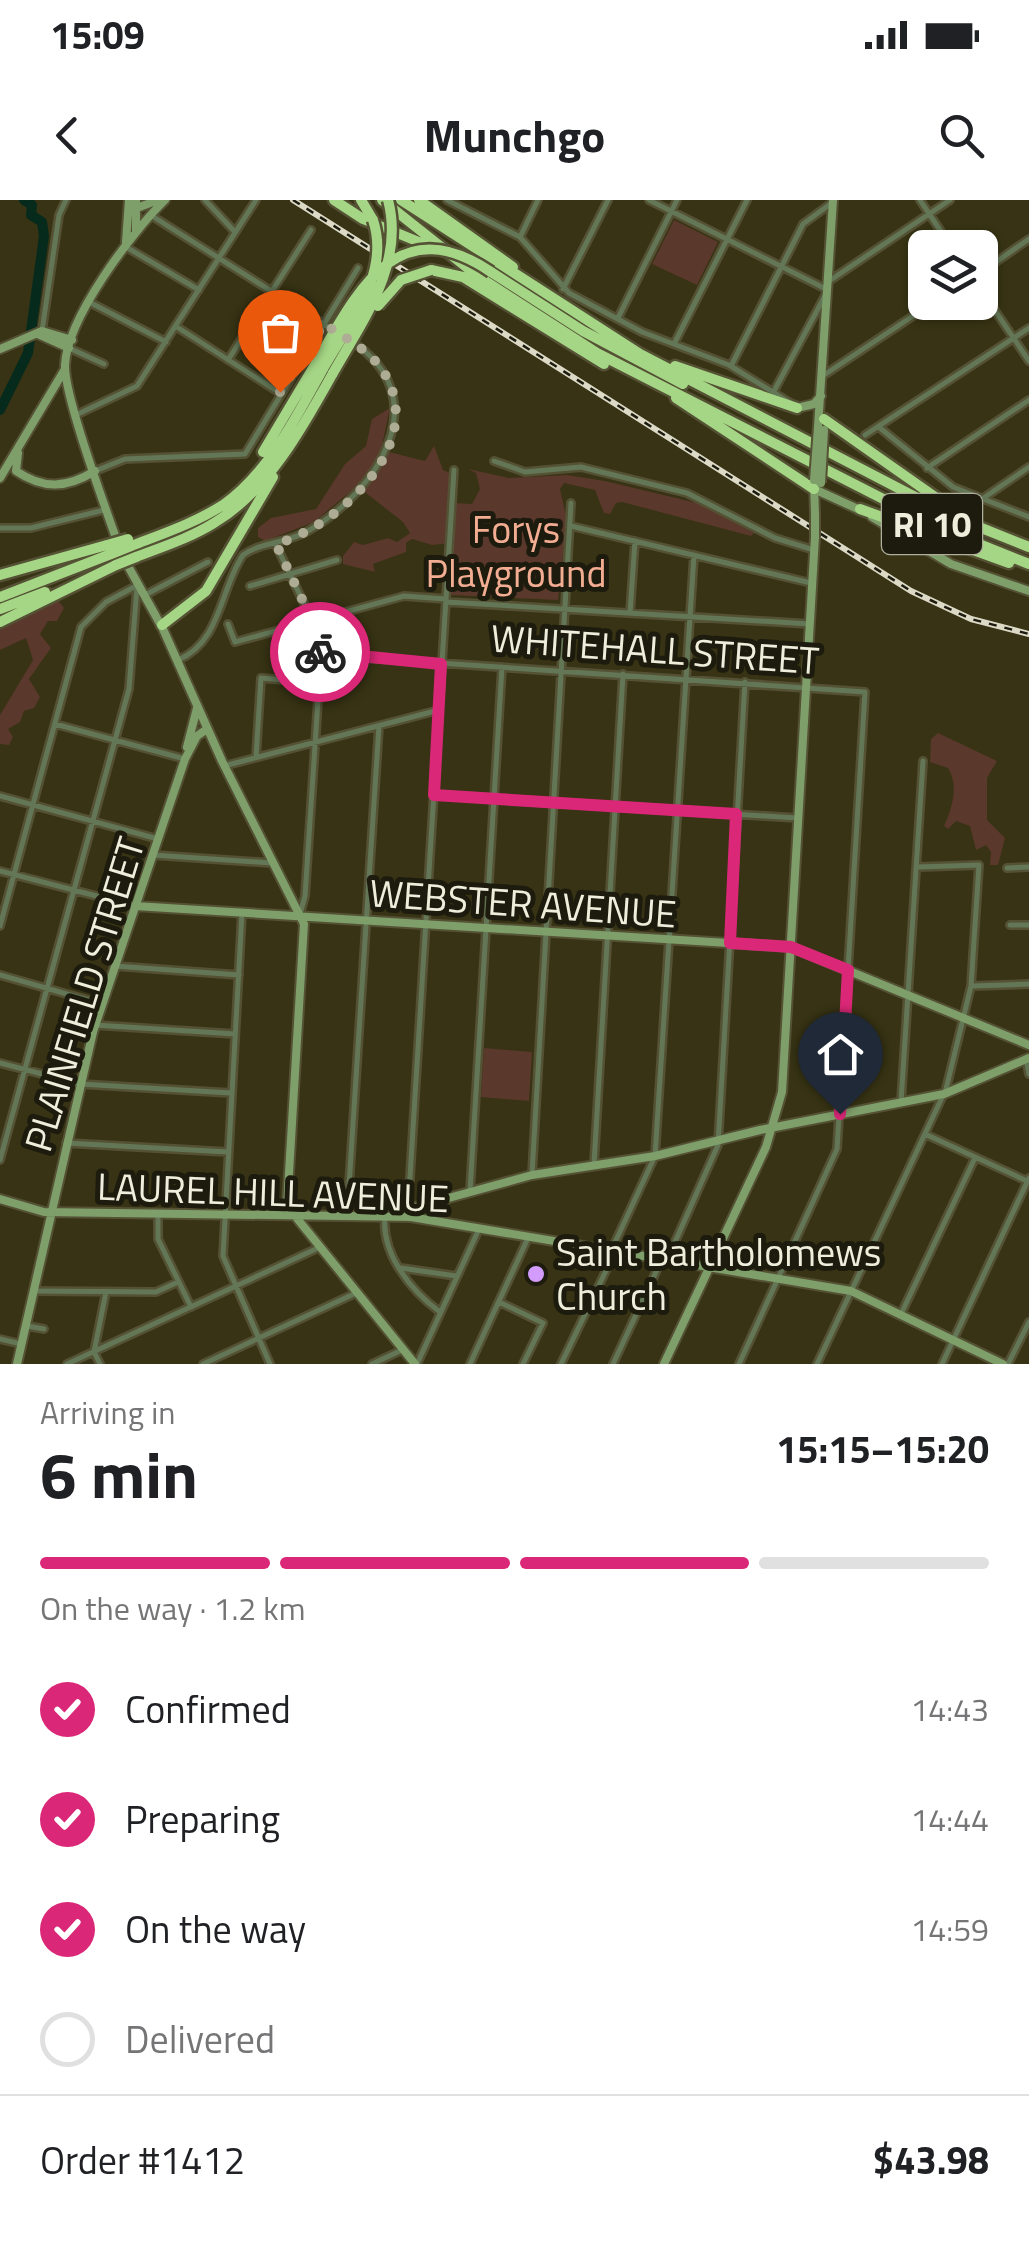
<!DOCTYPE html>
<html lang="en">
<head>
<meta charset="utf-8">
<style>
	:root { --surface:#fff; --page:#f2f2f2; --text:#202124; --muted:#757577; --line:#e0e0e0; --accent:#db2777 }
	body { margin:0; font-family:"Titillium Web",sans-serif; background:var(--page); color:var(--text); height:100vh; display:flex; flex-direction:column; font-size:38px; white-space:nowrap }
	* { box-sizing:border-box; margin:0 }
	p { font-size:32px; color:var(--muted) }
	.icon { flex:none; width:55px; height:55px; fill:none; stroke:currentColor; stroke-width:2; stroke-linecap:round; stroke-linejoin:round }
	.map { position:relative; height:1164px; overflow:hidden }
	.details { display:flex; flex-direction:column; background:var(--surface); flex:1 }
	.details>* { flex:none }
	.tools { position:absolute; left:908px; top:30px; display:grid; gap:20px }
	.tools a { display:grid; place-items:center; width:90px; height:90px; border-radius:15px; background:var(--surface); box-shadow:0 2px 8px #0004; font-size:50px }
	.pin { position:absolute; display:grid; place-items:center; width:85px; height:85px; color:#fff; margin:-102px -42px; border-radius:50% 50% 50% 0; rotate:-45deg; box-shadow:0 0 10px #0007 }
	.pin .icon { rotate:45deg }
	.courier { position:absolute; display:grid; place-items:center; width:100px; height:100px; margin:-50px; border:8px solid #db2777; border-radius:50%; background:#fff; color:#222; box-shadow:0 2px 12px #0007 }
	.overview em { font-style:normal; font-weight:700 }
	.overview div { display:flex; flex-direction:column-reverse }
	.overview { display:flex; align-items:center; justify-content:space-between; height:170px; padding:0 40px }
	h1 { font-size:65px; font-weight:700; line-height:75px }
	.bar { display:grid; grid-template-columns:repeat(4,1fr); gap:15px 10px; align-content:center; height:120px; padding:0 40px }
	.bar i { height:12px; border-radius:8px; background:var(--line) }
	.bar .on { background:var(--accent) }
	.bar p { grid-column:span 4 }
	.line { display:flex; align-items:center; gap:25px; padding:0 40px; border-top:2px solid var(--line) }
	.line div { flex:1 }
	ol { padding:0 40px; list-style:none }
	li { display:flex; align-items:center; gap:30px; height:110px }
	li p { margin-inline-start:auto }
	li .icon { padding:10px; border-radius:50%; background:var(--accent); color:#fff; stroke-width:4 }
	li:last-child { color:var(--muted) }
	li i { width:55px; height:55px; border:5px solid var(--line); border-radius:50% }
	.status { display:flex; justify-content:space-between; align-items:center; height:70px; padding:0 50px; background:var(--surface); direction:ltr }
	.status svg { height:28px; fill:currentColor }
	header { display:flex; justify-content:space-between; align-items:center; height:130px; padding:0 40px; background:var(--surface); font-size:45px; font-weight:700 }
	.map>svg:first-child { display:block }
	.green { fill:#5a382b }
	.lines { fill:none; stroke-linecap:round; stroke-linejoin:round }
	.river { stroke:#062b1d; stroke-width:10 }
	.street-casing { stroke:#545134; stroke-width:10 }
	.secondary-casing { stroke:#545134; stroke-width:12 }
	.highway-casing { stroke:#545134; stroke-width:15 }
	.street { stroke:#637757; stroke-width:5 }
	.secondary { stroke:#7e9e6a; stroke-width:8 }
	.highway { stroke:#a5d685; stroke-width:10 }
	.rail-casing { stroke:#dcdac7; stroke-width:6 }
	.rail { stroke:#1c1b0d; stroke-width:2.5; stroke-dasharray:8; stroke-linecap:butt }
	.secondary-bridge-casing { stroke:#545134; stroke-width:12; stroke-linecap:butt }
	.highway-bridge-casing { stroke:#545134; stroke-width:15; stroke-linecap:butt }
	.secondary-bridge { stroke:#7e9e6a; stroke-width:8 }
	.highway-bridge { stroke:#a5d685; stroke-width:10 }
	.done { stroke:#afac95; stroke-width:10; stroke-dasharray:0 18 }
	.route { stroke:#db2777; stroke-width:12 }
	.poi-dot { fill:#d39cfc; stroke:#1c1b0d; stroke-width:4 }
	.labels { text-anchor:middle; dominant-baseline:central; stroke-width:10; stroke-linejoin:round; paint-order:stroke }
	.shield { fill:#1c1b0d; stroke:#b0ae9d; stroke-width:2.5 }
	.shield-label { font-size:35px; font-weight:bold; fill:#efeddb }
	.park-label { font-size:38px; fill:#f3ad92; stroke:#1c1b0d }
	.street-label { font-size:38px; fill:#efeddb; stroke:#1c1b0d }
	.poi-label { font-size:38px; fill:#efeddb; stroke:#1c1b0d; text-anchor:start }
</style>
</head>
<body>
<div class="status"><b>15:09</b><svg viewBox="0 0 49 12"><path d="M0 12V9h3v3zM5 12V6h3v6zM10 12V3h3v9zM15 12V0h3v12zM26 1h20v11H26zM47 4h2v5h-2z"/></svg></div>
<header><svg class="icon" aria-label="back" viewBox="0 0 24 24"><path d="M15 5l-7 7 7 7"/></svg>Munchgo<svg class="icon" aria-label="search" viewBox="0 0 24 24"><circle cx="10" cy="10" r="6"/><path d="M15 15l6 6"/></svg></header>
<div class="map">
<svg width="1029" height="1164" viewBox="0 0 1029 1164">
	<rect width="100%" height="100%" fill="#373314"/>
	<path class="green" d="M674,20l44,22 -21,43 -45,-21z
		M390,208l-9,42 44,11 9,-15 9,24 14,6 -2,27 17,1 8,-15 -4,-16 -8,-4 41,9 58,-3 38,6 96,23 53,29 -3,3 -129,-34 -6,1 -6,11 -6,-1 -9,-23 -31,-7 -4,6 7,31 -9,80 -107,-5 -1,-52 -18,2 -20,-6 -6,4v9l-33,12 2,8 -32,-8v-8l11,-14 9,3 25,-7 9,4 13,-9 -7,-11 -46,-36 -43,36 -49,19 -7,-4v-9l13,-10 45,-9 29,-45 21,-18 6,-27z
		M58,400l6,8 -7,13h-9l-8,13 11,14 -22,31 11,18 -6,11 -10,3 -4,11 -12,7 5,8 -4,8 -9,-1v-29l33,-55 -7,-22 -26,12v-23z
		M938,533l59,28 -10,17v42l18,18 -7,27h-8l1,-13 -5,-7 -10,5 -6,-24 -14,-5 -8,8 -4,-3c8,-17 15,-41 4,-58l-18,-6 1,-23z
		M484,848l48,4 -3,49 -48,-4z"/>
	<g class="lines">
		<path class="river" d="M0,210l28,-57 16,-117 -2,-14 -11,-7 1,-10 -8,-5"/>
		<defs>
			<path id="street" d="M205,0l30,32
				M447,0l73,37 49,56 73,39 87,33 63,39
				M649,0l179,90 -54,101
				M920,0l32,48
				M152,16l181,114
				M520,37l18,-37
				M126,47l73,43
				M980,73l49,-34
				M829,81l121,-81
				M980,88l49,73
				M563,89l45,-89
				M91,103l75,39
				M618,118l59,-118
				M177,127l103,66
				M42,131l17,-116 7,-15
				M674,144l73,-144
				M69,148l35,16
				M228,160l83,-130
				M731,166l72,-142 30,-22
				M824,175l110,-73
				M78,214l59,-28 119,-186
				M880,228l73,59 76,30
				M865,235l164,-107
				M494,261l31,11 56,-5 106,26 88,45 39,12
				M927,268l102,-68
				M95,271l30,-12 120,-5 113,-186
				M982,299l47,-32
				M571,326l240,57
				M0,328h31l73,-18
				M276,345l33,69 12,41 -16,241 -5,18
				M250,386l87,-26
				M145,395l63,-33
				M446,402l364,22
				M630,413l5,-72
				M228,424l7,18 169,-46 42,3
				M321,455l544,37 -28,457 -98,215
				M178,460c43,-18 42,-71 65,-105 18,-13 45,-12 65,-24 69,-39 131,-133 43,-190
				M55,524l130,35
				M256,557l5,-79 58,5
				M224,566l215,-56
				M434,595l363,23
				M0,596l158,43
				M153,655l118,8
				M1007,668l22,-1
				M0,671l135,35
				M242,713l-19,343 47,108
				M1010,725h19
				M0,726l81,-299 25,-25 30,-16
				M115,766l124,9
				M0,775l102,29
				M972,786l57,-2
				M95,825l140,9
				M1026,859l3,15
				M0,863l80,21 151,9
				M901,902l22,-341
				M925,934l102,47
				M66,943l162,9
				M0,960l129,-471 8,-102
				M594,964l29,-490
				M532,974l39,-671
				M470,991l32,-524
				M408,1009l46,-739
				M158,1015v24l33,68
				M347,1016l32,-490
				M385,1016c-4,37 25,74 55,96
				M611,1051l44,-95 39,-601
				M667,1060l51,-115 27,-463
				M401,1068l55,8
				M33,1091l123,1 22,-10
				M499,1102l44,21 -20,41
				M901,1114l74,-156
				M27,1126l17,3
				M0,1139l21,5
				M67,1164l251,-116
				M100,1164l-6,-12 12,-60
				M203,1164l153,-71
				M372,1164l30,-14
				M417,1164l62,-135
				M470,1164l58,-126
				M561,1164l54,-112
				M613,1164l49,-105
				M817,1164l129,-275 25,-103 8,-121 -61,2
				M942,1164l87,-186
				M1008,1164l21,-42"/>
			<path id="secondary" d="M136,0v32
				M129,11l29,-11
				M126,42l3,-42
				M38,134l31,14
				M0,149l42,-18 30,9
				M797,208l17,-4 7,-8
				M818,227l15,-227
				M18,253l-2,18c28,19 51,17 79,0
				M0,278l65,-109
				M814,284l1,30
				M814,289l46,21
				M872,317l79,47 78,27
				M118,344c-12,-35 -54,-148 -53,-179 2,-47 67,-133 100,-165
				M123,357l40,72 59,132 82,163 -17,282 128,158
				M187,547l10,-39
				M135,706l656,41 238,98
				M0,999l44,13 367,5 440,74 152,73
				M394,1013l138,-38 123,-19 105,-26 184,-36 85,-36
				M17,1164l76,-332 92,-273 12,-23 10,-7
				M664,1164l102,-217 16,-55 33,-555"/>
			<path id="highway" d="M334,0l29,19 73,30
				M361,0l12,20
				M382,0l97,77 118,76 347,177 85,34
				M401,0l239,154 314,163 75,30
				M419,0l94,67
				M431,70l32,7 141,87
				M491,72l92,59 100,53
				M675,166l122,42
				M676,198l138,91
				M824,219l134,94
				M263,252l53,-89
				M860,309l149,54
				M131,346c31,-12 64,-23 92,-41 45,-31 75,-91 101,-138
				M136,357c26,-10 54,-19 78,-34 54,-32 89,-96 119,-150
				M0,375l107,-30
				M0,397l111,-43
				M0,409l45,-17
				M0,422l116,-57
				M162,425l44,-34 67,-114"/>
		</defs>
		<use href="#street" class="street-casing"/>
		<use href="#secondary" class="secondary-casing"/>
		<use href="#highway" class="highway-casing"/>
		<use href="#street" class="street"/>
		<use href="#secondary" class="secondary"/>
		<use href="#highway" class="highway"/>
		<defs>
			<path id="rail" d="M293,0l618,391 60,28 58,15"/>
		</defs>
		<use href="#rail" class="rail-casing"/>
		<use href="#rail" class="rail"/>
		<defs>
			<path id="secondary-bridge" d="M814,280l4,-53
				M821,283l3,-53
				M815,337v-23"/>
			<path id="highway-bridge" d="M378,106l23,-26 30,-10
				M316,163c41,-71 81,-155 175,-91
				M324,167c25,-44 67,-93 49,-147
				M333,173c30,-53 72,-109 55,-173
				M107,345l21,-6
				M111,354l20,-8
				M116,365l20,-8"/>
		</defs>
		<use href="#secondary-bridge" class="secondary-bridge-casing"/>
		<use href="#highway-bridge" class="highway-bridge-casing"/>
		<use href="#secondary-bridge" class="secondary-bridge"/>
		<use href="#highway-bridge" class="highway-bridge"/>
	</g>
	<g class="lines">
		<path class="done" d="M280,192l44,-68c23,15 50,28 63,54 37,71 -51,149 -111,166l33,70 11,38"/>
		<path class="route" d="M320,452l121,12 -7,131 302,19 -6,129 61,4 57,23 -8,144"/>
	</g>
	<circle class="poi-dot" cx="536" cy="1074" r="10"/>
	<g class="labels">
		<rect class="shield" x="882" y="294" width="100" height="60" rx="8"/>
		<g class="shield-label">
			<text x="932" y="324">RI 10</text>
		</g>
		<g class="park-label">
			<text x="516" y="329">Forys<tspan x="516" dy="44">Playground</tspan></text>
		</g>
		<g class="street-label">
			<text transform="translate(655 449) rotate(4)">WHITEHALL STREET</text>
			<text transform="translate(523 703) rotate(4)">WEBSTER AVENUE</text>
			<text transform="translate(84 794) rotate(-73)">PLAINFIELD STREET</text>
			<text transform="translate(273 992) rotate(2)">LAUREL HILL AVENUE</text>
		</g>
		<g class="poi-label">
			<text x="556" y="1052">Saint Bartholomews<tspan x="556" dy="44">Church</tspan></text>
		</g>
	</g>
</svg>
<div class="tools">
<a><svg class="icon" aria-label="layers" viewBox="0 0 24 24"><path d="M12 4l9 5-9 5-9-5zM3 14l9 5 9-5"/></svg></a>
</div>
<div class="pin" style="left:280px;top:192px;background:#ea580c"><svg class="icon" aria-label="bag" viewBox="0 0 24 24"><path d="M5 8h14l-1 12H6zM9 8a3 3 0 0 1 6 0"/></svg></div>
<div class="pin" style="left:840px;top:914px;background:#1f2937"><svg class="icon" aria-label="home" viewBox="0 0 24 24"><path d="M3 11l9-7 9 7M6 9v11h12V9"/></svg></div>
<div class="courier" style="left:320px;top:452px"><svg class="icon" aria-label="bike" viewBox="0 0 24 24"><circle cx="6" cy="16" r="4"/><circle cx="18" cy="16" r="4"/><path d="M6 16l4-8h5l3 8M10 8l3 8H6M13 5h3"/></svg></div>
</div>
<section class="details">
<div class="overview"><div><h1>6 min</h1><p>Arriving in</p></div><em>15:15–15:20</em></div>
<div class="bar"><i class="on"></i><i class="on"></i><i class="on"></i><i></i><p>On the way · 1.2 km</p></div>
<ol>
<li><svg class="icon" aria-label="check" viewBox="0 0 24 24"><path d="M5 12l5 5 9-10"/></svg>Confirmed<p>14:43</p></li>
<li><svg class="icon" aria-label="check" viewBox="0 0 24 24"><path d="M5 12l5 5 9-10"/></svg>Preparing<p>14:44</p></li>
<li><svg class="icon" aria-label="check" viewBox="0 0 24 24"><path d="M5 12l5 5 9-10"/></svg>On the way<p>14:59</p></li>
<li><i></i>Delivered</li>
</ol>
<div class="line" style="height:130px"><div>Order #1412</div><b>$43.98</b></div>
</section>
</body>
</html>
